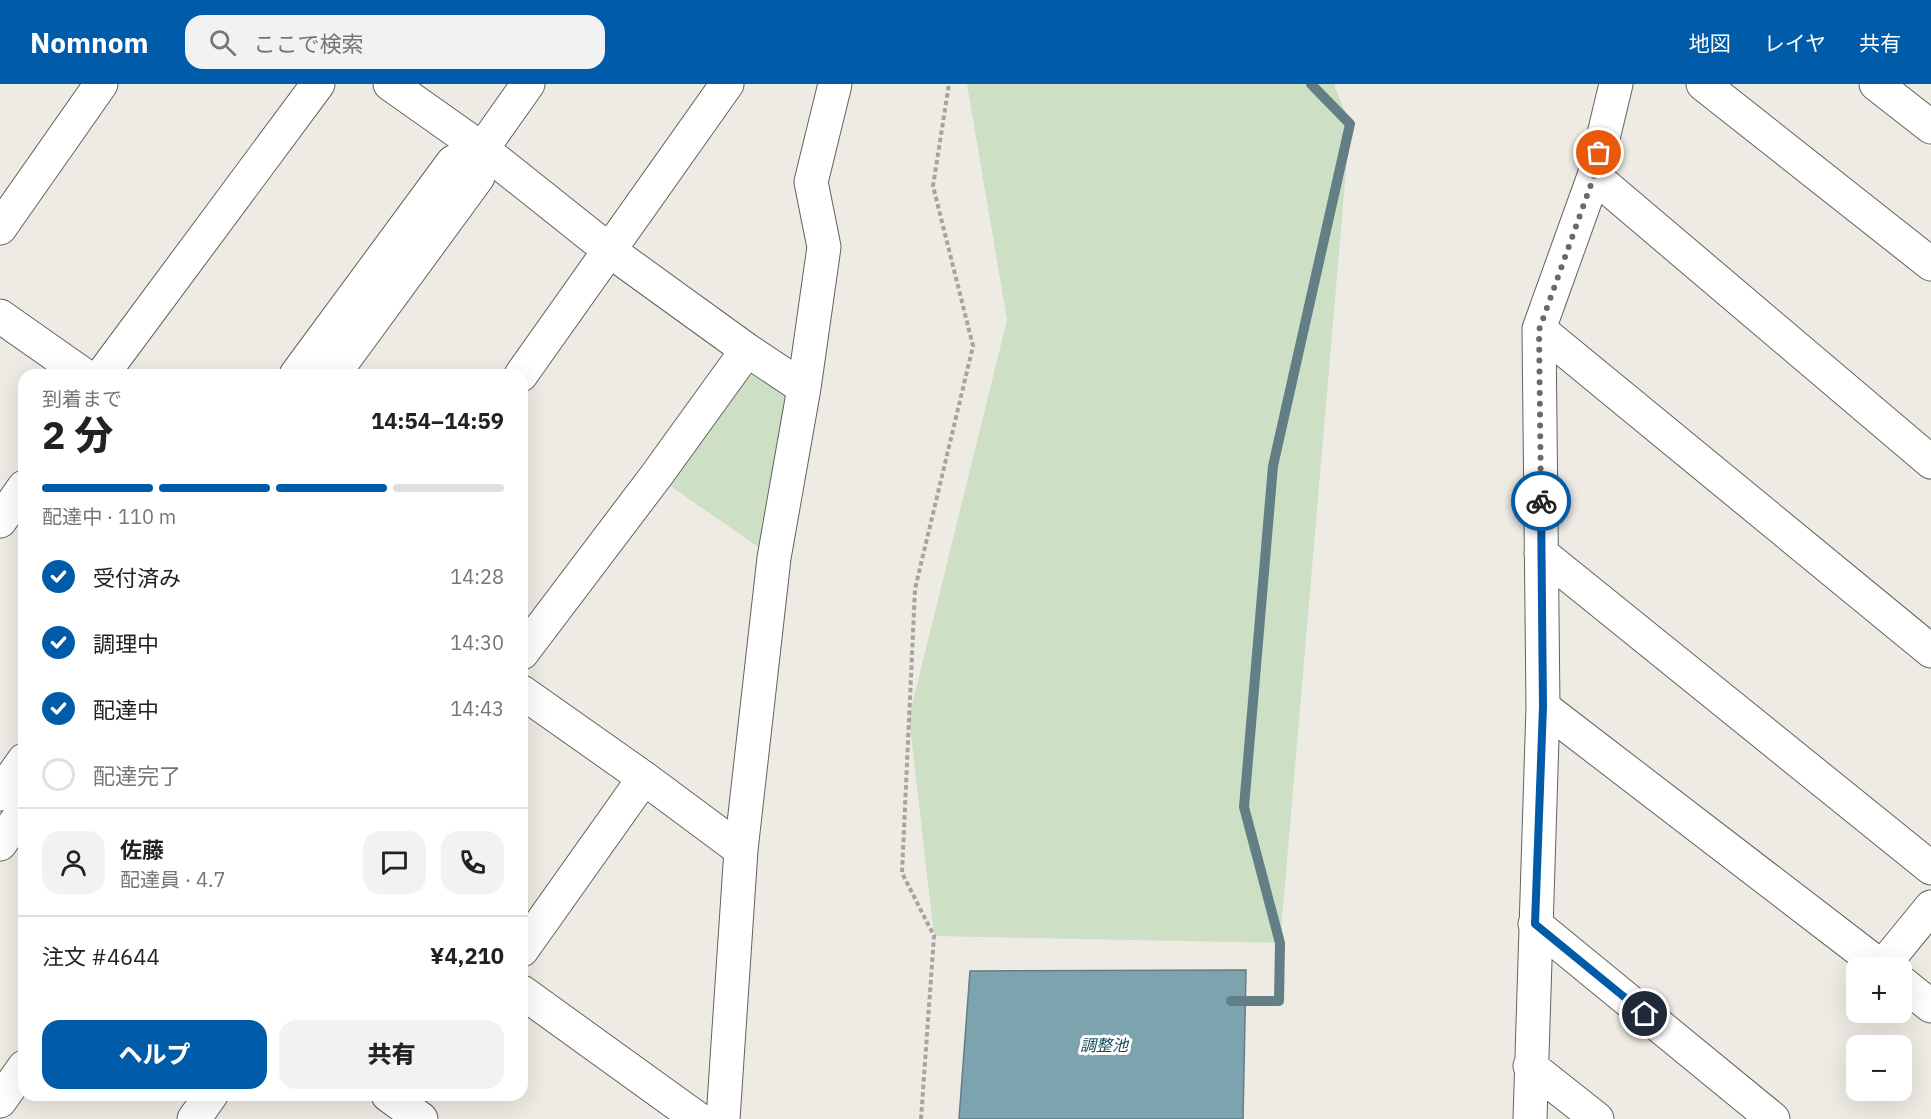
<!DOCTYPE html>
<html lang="ja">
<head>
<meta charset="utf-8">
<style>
	:root { --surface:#fff; --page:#f2f2f2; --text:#222; --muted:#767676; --line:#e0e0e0; --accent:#005ca9 }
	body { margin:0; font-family:"IBM Plex Sans","Noto Sans JP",sans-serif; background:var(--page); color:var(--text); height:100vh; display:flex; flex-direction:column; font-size:22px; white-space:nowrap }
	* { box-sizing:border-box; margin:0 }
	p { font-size:20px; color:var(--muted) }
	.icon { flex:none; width:33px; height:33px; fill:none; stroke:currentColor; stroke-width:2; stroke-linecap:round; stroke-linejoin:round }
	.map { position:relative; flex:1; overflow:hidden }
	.panel { position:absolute; left:18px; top:285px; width:510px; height:732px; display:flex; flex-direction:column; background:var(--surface); border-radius:18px; box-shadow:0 6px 24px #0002 }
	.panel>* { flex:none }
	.controls { position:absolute; left:1846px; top:873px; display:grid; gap:12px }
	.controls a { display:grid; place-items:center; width:66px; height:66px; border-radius:12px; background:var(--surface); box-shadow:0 6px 24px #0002; font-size:30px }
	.pin { position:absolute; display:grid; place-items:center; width:51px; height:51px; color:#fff; margin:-26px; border:3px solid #fff; border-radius:50%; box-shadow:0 2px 6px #0007 }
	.courier { position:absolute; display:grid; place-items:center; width:60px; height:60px; margin:-30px; border:4px solid #005ca9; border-radius:50%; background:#fff; color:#222; box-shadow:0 2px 8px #0007 }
	.headline em { font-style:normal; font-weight:800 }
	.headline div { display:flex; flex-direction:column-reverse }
	.headline { display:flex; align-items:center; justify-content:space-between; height:102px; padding:0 24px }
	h1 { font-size:39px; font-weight:800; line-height:45px }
	.bar { display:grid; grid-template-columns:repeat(4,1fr); gap:9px 6px; align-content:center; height:72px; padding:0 24px }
	.bar i { height:8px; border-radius:4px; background:var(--line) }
	.bar .active { background:var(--accent) }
	.bar p { grid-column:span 4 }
	.line { display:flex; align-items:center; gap:15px; padding:0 24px; border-top:2px solid var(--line) }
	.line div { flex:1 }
	.round { display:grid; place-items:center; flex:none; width:63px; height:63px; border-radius:18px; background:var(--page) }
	ol { padding:0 24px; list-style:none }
	li { display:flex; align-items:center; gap:18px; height:66px }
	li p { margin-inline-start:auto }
	li .icon { padding:6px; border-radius:50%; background:var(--accent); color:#fff; stroke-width:4 }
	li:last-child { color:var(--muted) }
	li i { width:33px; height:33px; border:3px solid var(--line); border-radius:50% }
	.button { display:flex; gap:12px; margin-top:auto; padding:12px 24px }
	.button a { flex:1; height:69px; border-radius:18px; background:var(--accent); color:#fff; font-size:24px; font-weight:800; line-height:69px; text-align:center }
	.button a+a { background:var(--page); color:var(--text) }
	header { display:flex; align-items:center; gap:36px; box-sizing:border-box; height:84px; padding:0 30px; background:var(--accent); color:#fff }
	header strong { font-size:28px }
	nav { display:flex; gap:33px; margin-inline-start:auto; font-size:21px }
	.search { width:420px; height:54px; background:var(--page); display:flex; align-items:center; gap:15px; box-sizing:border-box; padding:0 21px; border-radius:18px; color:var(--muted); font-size:22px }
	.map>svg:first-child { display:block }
	.green { fill:#cde0c5 }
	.water { fill:#7da4ae; stroke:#637e84; stroke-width:1.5 }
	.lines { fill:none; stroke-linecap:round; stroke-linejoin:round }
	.stream { stroke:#637e84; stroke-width:10 }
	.minor-casing { stroke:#64625c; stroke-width:35 }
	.path { stroke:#a6a49e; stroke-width:4; stroke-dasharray:4.5 3; stroke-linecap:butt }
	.minor { stroke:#fff; stroke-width:33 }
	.done { stroke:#6b6a65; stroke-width:6; stroke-dasharray:0 10.8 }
	.route { stroke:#005ca9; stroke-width:8 }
	.labels { text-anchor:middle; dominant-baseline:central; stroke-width:6; stroke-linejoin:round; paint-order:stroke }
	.water-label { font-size:16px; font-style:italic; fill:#104956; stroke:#fff }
</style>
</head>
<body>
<header>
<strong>Nomnom</strong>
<div class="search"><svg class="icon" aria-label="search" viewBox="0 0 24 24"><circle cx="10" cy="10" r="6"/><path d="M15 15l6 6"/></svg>ここで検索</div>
<nav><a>地図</a><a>レイヤ</a><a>共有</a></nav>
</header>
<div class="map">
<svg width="1931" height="1035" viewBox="0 0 1931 1035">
	<rect width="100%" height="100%" fill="#eeebe4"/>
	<path class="green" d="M967,0h367l16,40 -70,819 -346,-7 -25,-219 98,-397z
		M747,266l57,38 -30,170 -118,-82z"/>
	<path class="water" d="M1246,886l-3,149h-284l11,-148z"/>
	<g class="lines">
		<path class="stream" d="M1231,917h48l1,-58 -36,-136 29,-341 77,-342 -39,-40"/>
		<defs>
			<path id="minor" d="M390,0l92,65 128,102 137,99 57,38
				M1703,0l228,180
				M1876,0l55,43
				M1594,92l337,286
				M0,144l101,-144
				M0,232l84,59
				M1539,245l392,322
				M102,291l216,-291
				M296,291l157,-213 29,-13
				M333,291l145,-198 4,-28 46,-65
				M521,291l206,-291
				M0,437l24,-34
				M1541,469l390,315
				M522,569l134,-177 91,-126
				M522,608l122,86 97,72
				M1543,623l340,261
				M0,710l24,-34
				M0,760l24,-34
				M1535,840l238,195
				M522,866l122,-172
				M1882,883l49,-60
				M1902,899l29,23
				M522,908l176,127
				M1530,982l67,53
				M388,1011l33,24
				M0,1017l24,-34
				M194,1035l17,-24
				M723,1035l18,-269 33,-292 30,-170 20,-141 -13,-65 24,-98
				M1530,1035l13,-412 -4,-378 55,-153 22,-92"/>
		</defs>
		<use href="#minor" class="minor-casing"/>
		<path class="path" d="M921,1035l13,-183 -32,-63 13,-284 58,-243 -40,-160 16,-102"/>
		<use href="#minor" class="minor"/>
	</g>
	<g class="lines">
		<path class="done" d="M1541,417l-2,-171 55,-154 5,-23"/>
		<path class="route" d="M1541,417l2,206 -8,217 110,90"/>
	</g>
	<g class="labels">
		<g class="water-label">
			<text x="1104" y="961">調整池</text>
		</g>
	</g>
</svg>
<div class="controls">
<a>+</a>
<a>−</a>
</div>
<div class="pin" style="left:1599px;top:69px;background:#ea580c"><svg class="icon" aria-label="bag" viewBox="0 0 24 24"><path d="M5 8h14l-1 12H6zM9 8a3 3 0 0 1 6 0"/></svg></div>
<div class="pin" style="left:1645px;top:930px;background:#1f2937"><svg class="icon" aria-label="home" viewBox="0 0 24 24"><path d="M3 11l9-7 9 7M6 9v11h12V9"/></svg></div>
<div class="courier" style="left:1541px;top:417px"><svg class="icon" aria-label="bike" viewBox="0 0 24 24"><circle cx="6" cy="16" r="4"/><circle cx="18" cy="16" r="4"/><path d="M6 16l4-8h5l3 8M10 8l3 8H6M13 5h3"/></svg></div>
<section class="panel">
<div class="headline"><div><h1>2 分</h1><p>到着まで</p></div><em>14:54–14:59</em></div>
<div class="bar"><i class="active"></i><i class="active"></i><i class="active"></i><i></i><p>配達中 · 110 m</p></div>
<ol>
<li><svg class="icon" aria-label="check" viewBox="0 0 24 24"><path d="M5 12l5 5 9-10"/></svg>受付済み<p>14:28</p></li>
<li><svg class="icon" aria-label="check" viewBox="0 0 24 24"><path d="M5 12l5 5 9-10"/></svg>調理中<p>14:30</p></li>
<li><svg class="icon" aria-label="check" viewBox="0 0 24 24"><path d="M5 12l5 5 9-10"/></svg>配達中<p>14:43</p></li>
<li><i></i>配達完了</li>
</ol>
<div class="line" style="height:108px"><a class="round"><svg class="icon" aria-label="person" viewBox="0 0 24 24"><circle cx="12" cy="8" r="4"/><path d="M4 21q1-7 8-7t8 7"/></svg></a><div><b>佐藤</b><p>配達員 · 4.7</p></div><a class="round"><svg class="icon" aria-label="chat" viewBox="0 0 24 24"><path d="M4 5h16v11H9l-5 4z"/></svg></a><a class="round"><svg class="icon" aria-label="phone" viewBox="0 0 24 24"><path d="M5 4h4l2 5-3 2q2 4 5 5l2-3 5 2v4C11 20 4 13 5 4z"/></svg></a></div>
<div class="line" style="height:78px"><div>注文 #4644</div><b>¥4,210</b></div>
<div class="button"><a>ヘルプ</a><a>共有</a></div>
</section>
</div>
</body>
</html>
